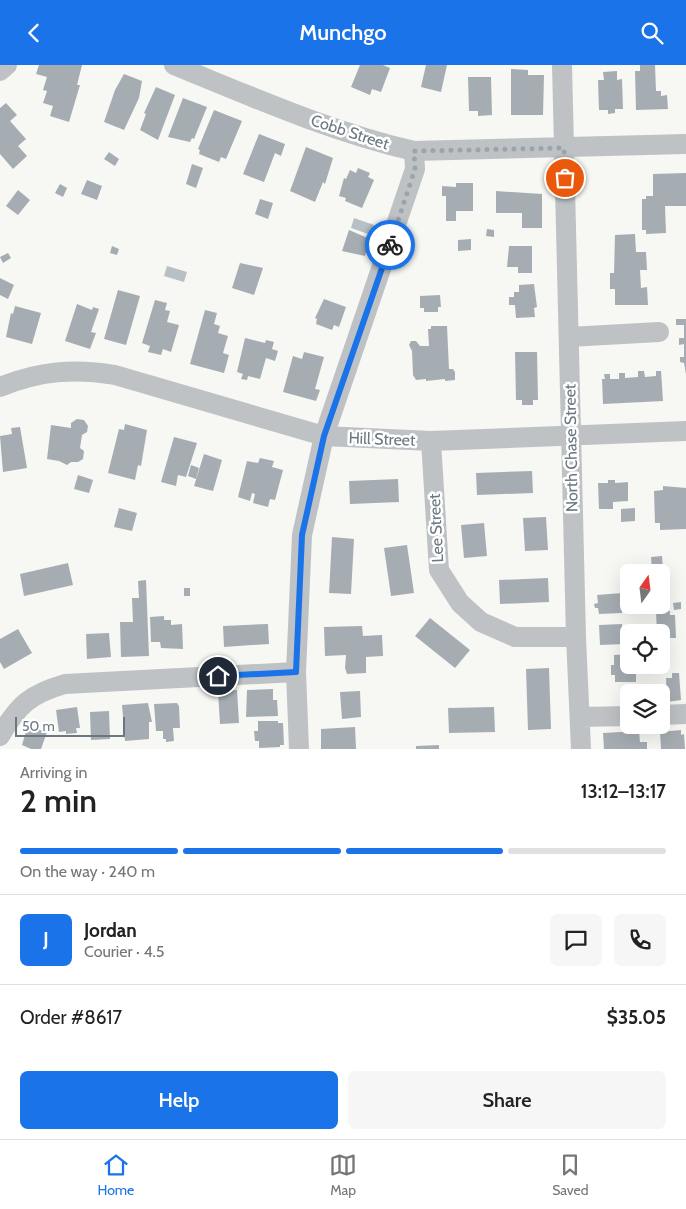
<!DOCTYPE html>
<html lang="en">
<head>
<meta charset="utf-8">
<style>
	:root { --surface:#fff; --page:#f6f6f6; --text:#222; --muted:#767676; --line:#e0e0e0; --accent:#1a73e8 }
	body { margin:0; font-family:Cabin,sans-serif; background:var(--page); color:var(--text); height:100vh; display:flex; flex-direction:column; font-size:19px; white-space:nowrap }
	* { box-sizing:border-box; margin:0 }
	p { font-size:16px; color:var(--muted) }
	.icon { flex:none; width:28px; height:28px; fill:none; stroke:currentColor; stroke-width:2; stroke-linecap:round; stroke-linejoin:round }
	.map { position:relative; height:684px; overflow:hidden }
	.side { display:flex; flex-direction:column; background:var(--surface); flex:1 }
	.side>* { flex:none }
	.needle { width:32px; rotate:14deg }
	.fabs { position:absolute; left:620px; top:499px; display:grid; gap:10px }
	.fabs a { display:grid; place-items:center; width:50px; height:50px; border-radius:8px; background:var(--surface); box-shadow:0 5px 20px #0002; font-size:25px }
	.scale { position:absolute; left:15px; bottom:12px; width:110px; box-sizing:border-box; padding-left:5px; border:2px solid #6a7781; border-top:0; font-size:14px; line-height:18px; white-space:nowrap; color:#6a7781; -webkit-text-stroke:4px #fff; paint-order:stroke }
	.pin { position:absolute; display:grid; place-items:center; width:42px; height:42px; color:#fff; margin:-21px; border:2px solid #fff; border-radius:50%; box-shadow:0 1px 5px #0007 }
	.courier { position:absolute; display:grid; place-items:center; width:50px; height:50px; margin:-25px; border:4px solid #1a73e8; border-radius:50%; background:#fff; color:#222; box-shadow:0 1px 6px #0007 }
	.overview em { font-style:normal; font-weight:600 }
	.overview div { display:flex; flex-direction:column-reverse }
	.overview { display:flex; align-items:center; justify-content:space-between; height:85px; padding:0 20px }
	h1 { font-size:32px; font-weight:600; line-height:38px }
	.bar { display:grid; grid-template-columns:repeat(4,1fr); gap:8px 5px; align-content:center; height:60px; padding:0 20px }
	.bar i { height:6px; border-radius:4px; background:var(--line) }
	.bar .current { background:var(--accent) }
	.bar p { grid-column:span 4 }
	.line { display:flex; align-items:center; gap:12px; padding:0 20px; border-top:1px solid var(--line) }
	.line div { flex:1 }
	.round { display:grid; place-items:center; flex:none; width:52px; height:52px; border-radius:8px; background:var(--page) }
	.primary-button { display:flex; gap:10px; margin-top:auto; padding:10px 20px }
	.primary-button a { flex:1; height:58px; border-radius:8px; background:var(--accent); color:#fff; font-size:20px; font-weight:600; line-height:58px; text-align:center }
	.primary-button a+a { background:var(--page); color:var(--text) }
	header { display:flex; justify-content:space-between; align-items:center; height:65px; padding:0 20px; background:var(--accent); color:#fff; font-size:22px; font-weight:600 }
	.menu { display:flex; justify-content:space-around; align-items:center; height:70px; border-top:1px solid var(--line); background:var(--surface); font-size:14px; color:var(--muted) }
	.menu a { display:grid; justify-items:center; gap:2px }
	.menu .current { color:var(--accent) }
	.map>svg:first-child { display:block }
	.water { fill:#b7c1c5 }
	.building { fill:#a6adb2 }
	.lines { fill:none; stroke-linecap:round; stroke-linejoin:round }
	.minor { stroke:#bec2c5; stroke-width:20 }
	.done { stroke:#9ba4a9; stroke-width:5; stroke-dasharray:0 9 }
	.route { stroke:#1a73e8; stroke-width:6 }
	.labels { text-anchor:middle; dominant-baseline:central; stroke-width:5; stroke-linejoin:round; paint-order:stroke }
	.street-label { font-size:16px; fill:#6a7781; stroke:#fff }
</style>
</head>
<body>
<header><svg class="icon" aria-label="back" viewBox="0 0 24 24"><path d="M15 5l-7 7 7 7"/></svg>Munchgo<svg class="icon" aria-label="search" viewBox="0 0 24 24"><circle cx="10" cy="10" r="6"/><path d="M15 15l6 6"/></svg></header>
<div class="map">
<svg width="686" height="684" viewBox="0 0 686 684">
	<rect width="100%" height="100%" fill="#f7f7f4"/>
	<path class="water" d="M354,153l20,7 -3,10 -20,-7z
		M167,201l20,6 -3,10 -20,-6z"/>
	<path class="building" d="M39,0h43l-5,20h3l-11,37 -19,-6 3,-10 -10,-3 4,-12 -4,-1 4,-13 -11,-3z
		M360,0h23l7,3 -9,24 -9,-3 -2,6 -19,-8z
		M426,0h21l-6,27 -20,-5z
		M640,0h15l1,26h5v5l6,-1 1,14 -32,1 -1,-39h5z
		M511,4l17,1v5h16l-1,40h-32z
		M617,6v9l5,-1 1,30h-8v4l-7,1v-4h-9l-1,-30h6l-1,-8z
		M124,9l18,7 -3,17 -15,32 -20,-8 11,-32z
		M468,12h23l1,38 -14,1v-5h-9z
		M156,22l19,8 -17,45 -18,-10 6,-16 -2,-1z
		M183,33l24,9 -13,32 -2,-1 -2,4 -22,-5z
		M6,38l11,12 -7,6 16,18 -8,7 9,10 -14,13 -13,-15v-46z
		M214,45l28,11 -16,38 -5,-2 -2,5 -20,-8 1,-4 -2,-1z
		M259,69l26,10 -4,12 -6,-3 -11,29 -21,-8z
		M306,82l27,11 -8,26 -2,-2 -8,20 -25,-11z
		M109,87l10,7 -4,7 -11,-7z
		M192,99l11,4 -7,20 -10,-4z
		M358,103l12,5 -2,4 6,3 -12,28 -17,-7 1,-3 -7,-2 5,-18 2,1 4,-9 6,3z
		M686,108v33h-21l1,27 -20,1v-4h-4v-31h4v-3h7v-22z
		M87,115l15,6 -5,14 -16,-6z
		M456,118h17v28h-17v10h-10v-25h-4v-10l14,1z
		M60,119l7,4 -4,9 -8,-4z
		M18,125l12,10 -12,15 -12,-9z
		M496,126l46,3v34h-20v-15h-26z
		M260,134l13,4 -5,16 -13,-5z
		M487,164l7,1v7l-8,-1z
		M349,165l21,9 -5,17 -23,-5z
		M635,169l1,18h10l1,18h-7l1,18 6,-1 1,18h-33v-16h-5v-16h4l1,-38z
		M471,174v11l-13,1v-11z
		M112,181l7,3 -2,6 -7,-2z
		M509,181h23v27h-14v-6h-11z
		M8,188l3,5 -8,5 -3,-6z
		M240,198l23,5 -9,27 -22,-7z
		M0,213l14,7 -6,14 -8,-4z
		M534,219l3,23 -3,1 1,9 -19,1 -1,-13h-6v-8h5v-5h5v-7z
		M118,225l22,6 -14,49 -22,-6z
		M440,230l1,12h-3v5h-14v-4h-4v-12z
		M324,234l22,8 -7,20 -5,-2 -2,5 -16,-6 1,-5 -2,-1z
		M155,235l12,3 -2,7 5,1 -3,11 12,3 -8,27 -8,-3 -2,6 -13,-3 2,-6 -8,-3z
		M77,239l15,6 1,-3 6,2 -8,23 5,1 -6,16 -25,-8z
		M15,241l26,7 -9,31 -26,-7 5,-24 2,1z
		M205,245l12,3 -3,11 6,2 -2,7 10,3 -5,17 6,2 -5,18 -34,-9z
		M676,254h10v55l-2,-11 -4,-1v-5h4v-13l-5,1v-7h5v-13h-8z
		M431,261h16l2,43h4l2,3v8l-10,1v-2l-19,2v-2l-10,1 -3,-5 -1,-24 -3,-6 2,-4h5l4,5h9l-1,-17h3z
		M245,273l20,5 1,-3 8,2 -2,7 6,2 -3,10 -9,-3 -6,21 -12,-3 -1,4 -6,-1 2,-5 -6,-2z
		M304,287l20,5 -9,32 5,1 -4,11 -33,-9 10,-36 9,3z
		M515,287h22l1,48h-5v5h-11v-5h-6z
		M638,306h6l1,6 11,-1v-5h5l2,30 -60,3 -1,-25h3l-1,-5h6v5h9v-6h6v5l13,-1z
		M77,354l7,1 4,6 -1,6 -5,3 -2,13 4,3 -1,8 -5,3h-7l-4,3 -8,-4 -12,-2 4,-34 20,3v-5z
		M125,359l22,6 -6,36 -3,-1 -3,15 -27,-7 11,-44 5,1z
		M20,362l7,41 -24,4 -3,-36 12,-2 -1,-6z
		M174,372l23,6 -11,34 -8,-2 -2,11 -15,-4z
		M204,389l18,6 -9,31 -19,-5z
		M260,393l14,3 -2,6 11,3 -8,30 -5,-1 -2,8 -15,-4 2,-9 -3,-1 -2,8 -12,-4 9,-36 11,2z
		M191,400l8,3 -3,11 -8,-3z
		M532,406l1,22 -56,2 -1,-22z
		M78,410l15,5 -4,13 -15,-4z
		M398,414l1,23 -49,2 -1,-23z
		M608,415h7v3l13,-1v19l-15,1v7h-14l-1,-26h10z
		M663,421l23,2v41l-26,1v-7h-5l-1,-32 9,-1z
		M119,443l18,5 -5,18 -18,-4z
		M635,443v13l-14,1v-13z
		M546,452l2,33 -23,1 -2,-33z
		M484,458l3,33 -23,2 -3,-33z
		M332,472l22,2 -3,55 -22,-1z
		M407,480l7,48 -23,3 -7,-48z
		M662,491l1,13 -11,1 -1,-13z
		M68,498l5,22 -49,11 -4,-22z
		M548,513l1,24 -49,2 -1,-24z
		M146,515l3,76 -28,1 -1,-35h13l-1,-24h7l-1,-17z
		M184,523h6v8h-6z
		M622,528v8h4v7l-4,1v4l-23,1 -1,-6h-3l-1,-4 4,-1 -1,-8z
		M681,537v7l-7,1 -1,-7z
		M670,546v4h5l1,23h-6v5h-9v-10h-4l-1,-21z
		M164,551v4h7v5l11,-1 1,25 -22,-1 -1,-6h-9l-1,-25z
		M430,553l40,32 -15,18 -40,-32z
		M268,559l1,20 -45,3 -1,-21z
		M622,559v8h5l1,8h-4v4l-24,1 -1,-20z
		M362,561l1,10 19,-1 1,21 -17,1v16l-19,1 -2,-6 1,-13 -21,1 -1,-29z
		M18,564l14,24 -28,16 -4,-7v-23z
		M109,568l2,24 -24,2 -1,-25z
		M629,589v11l22,2h-15v15h-21v-7h-4v-10h3v-10z
		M549,603l2,61 -23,1 -2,-61z
		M672,608h7l2,27 -14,2 -1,-24h6z
		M273,624v11h4l1,16 -32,1 1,-27z
		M237,625l2,33 -19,1 -2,-33z
		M360,626l1,26 -19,2 -2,-27z
		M148,638l4,19h-3v17l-24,2 -3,-36z
		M177,638l2,3 1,22h-7l1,13 -8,1v-3h-3v-8h-7l-2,-27z
		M77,642l3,21h-4l1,5 -11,1v-3l-7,1 -3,-22z
		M494,642l1,25 -46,1 -1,-25z
		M109,646l1,28 -19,1 -1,-28z
		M258,656h20v2h5l1,22h-4v2l-21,1v-7h-4l-1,-10h4z
		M30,662l17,5 -6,17h-10l-9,-4 5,-17 3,1z
		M355,662l1,22h-35v-20z
		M681,665v5l3,-1 1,15h-24l-1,-17z
		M639,666l1,11h7v7h-43l-1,-16z
		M439,680v4h-23v-3z"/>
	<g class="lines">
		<path class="minor" d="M174,0c78,32 157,67 240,86l272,-7
			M562,0l14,572 5,112
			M0,6l7,-6
			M569,272l90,-5
			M0,322c39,-16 74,-19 115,-12l209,61 107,5 255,-10
			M431,376l8,129 21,33 21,19 34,15h61
			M661,650l25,-1
			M580,652l49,-1
			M0,671c18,-31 30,-42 65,-52l231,-12
			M299,684l-3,-77 6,-137 22,-99 91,-267 -1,-18"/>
	</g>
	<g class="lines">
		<path class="done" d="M390,180l25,-76 -1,-18 150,-3 1,30"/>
		<path class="route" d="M218,611l78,-4 6,-137 22,-99 66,-191"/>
	</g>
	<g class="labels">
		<g class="street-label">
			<text transform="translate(350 67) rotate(18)">Cobb Street</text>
			<text transform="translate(382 374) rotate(2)">Hill Street</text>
			<text transform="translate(571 383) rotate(-91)">North Chase Street</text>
			<text transform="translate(436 463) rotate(-93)">Lee Street</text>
		</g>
	</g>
</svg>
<div class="fabs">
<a><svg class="needle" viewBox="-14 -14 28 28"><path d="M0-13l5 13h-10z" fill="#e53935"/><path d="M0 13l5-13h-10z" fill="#767676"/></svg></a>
<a><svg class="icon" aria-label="locate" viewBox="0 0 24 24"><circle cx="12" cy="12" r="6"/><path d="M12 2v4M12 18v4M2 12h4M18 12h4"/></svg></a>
<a><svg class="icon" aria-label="layers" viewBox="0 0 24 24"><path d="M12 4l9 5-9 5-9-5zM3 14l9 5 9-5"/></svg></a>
</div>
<div class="scale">50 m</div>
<div class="pin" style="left:565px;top:113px;background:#ea580c"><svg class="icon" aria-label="bag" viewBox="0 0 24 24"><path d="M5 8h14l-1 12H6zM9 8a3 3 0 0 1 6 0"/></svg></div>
<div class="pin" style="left:218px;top:611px;background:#1f2937"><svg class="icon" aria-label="home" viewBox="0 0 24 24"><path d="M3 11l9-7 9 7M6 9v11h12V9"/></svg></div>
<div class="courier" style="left:390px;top:180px"><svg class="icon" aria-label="bike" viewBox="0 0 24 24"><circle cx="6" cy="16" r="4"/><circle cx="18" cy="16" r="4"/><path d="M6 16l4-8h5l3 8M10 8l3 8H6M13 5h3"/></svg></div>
</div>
<section class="side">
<div class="overview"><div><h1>2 min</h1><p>Arriving in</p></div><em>13:12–13:17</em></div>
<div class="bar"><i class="current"></i><i class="current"></i><i class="current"></i><i></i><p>On the way · 240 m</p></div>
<div class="line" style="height:90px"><b class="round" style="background:var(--accent);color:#fff">J</b><div><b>Jordan</b><p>Courier · 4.5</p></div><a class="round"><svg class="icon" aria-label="chat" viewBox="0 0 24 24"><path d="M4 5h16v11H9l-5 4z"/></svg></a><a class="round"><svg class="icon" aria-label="phone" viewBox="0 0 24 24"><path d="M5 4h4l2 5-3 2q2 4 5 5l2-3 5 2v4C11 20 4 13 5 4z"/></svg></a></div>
<div class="line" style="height:65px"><div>Order #8617</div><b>$35.05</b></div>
<div class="primary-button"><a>Help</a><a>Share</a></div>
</section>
<nav class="menu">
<a class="current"><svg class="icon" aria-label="home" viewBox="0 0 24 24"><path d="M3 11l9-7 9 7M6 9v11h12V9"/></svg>Home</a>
<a><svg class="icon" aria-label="map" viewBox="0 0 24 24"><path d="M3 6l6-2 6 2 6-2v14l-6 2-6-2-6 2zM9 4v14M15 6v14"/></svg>Map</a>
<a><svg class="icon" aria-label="saved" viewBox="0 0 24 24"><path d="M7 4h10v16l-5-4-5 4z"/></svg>Saved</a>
</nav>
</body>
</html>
